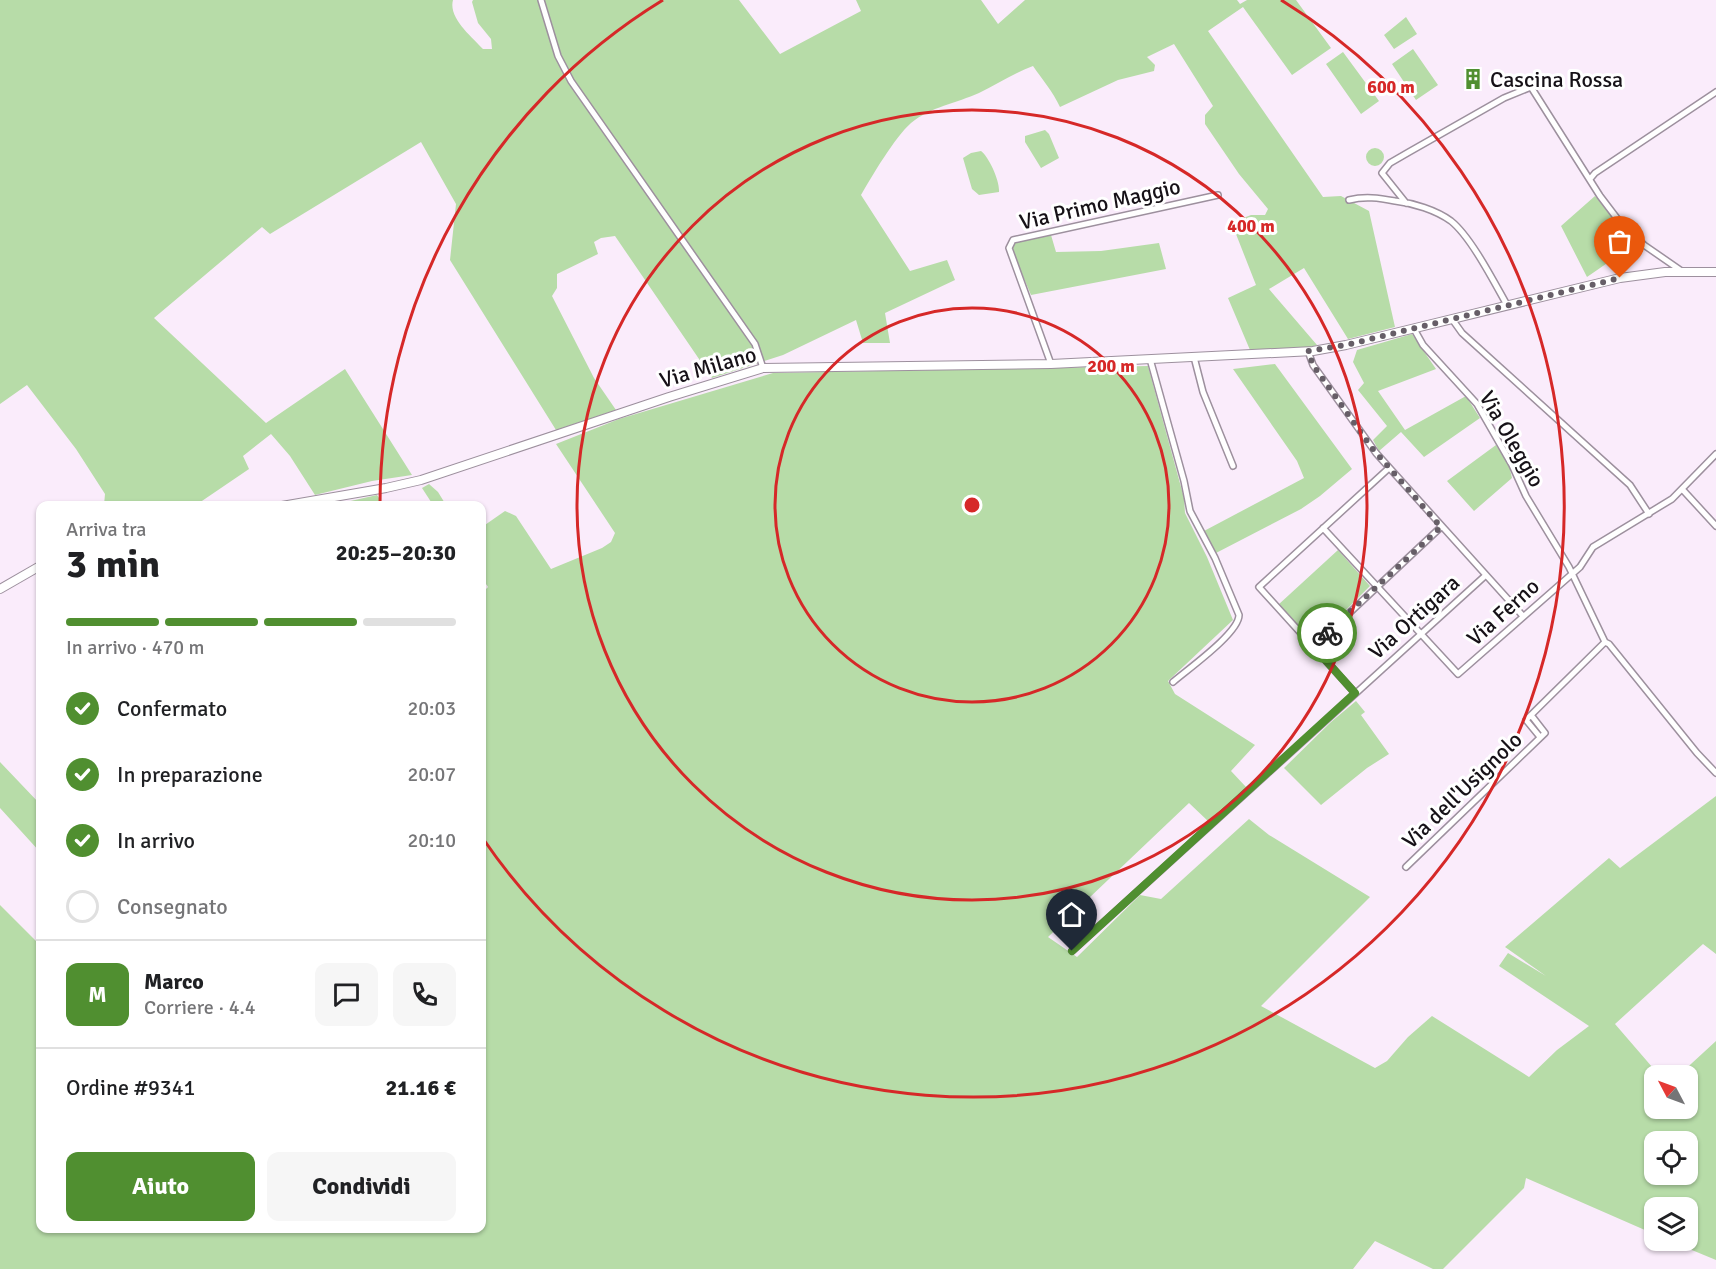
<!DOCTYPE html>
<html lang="it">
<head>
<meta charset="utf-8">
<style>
	:root { --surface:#fff; --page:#f6f6f6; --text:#202124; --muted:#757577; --line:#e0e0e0; --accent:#508f30 }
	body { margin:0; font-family:Signika,sans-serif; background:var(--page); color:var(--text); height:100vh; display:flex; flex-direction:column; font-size:22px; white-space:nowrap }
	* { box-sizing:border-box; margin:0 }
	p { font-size:20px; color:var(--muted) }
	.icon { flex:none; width:33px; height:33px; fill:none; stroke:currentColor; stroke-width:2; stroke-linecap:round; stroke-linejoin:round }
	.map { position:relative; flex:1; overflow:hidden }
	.drawer { position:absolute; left:36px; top:501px; width:450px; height:732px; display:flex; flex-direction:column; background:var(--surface); border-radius:12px; box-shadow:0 2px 4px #0004 }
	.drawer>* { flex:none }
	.needle { width:39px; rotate:311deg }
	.tools { position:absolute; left:1644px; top:1065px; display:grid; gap:12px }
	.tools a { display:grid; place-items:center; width:54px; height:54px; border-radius:12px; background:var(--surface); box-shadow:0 2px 4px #0004; font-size:30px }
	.pin { position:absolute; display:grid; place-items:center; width:51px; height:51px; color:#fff; margin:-62px -26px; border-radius:50% 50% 50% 0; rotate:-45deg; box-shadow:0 0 6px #0007 }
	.pin .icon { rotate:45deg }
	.courier { position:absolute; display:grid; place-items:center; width:60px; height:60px; margin:-30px; border:4px solid #508f30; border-radius:50%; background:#fff; color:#222; box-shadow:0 2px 8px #0007 }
	.summary em { font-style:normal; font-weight:700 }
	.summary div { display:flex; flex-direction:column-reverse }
	.summary { display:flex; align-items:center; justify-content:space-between; height:102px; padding:0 30px }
	h1 { font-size:39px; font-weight:700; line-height:45px }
	.bar { display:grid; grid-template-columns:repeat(4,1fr); gap:9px 6px; align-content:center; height:72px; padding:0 30px }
	.bar i { height:8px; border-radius:4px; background:var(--line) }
	.bar .current { background:var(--accent) }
	.bar p { grid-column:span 4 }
	.line { display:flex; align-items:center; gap:15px; padding:0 30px; border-top:2px solid var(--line) }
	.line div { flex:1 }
	.round { display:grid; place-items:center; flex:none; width:63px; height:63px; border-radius:12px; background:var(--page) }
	ol { padding:0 30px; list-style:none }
	li { display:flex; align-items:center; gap:18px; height:66px }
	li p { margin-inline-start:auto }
	li .icon { padding:6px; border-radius:50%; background:var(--accent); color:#fff; stroke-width:4 }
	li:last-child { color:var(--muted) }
	li i { width:33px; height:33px; border:3px solid var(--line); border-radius:50% }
	.primary-button { display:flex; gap:12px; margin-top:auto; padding:12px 30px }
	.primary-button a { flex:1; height:69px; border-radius:12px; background:var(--accent); color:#fff; font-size:24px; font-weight:700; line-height:69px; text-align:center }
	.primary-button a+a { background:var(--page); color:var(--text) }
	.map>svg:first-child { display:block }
	.green { fill:#b7dca8; fill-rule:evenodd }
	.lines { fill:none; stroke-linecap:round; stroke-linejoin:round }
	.street-casing { stroke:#9d909e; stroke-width:8 }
	.secondary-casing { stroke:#9d909e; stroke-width:10 }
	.street { stroke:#fff; stroke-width:5 }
	.secondary { stroke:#fff; stroke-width:8 }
	.done { stroke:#665e67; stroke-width:6; stroke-dasharray:0 10.8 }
	.route { stroke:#508f30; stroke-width:8 }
	.ring { fill:none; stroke:#d62828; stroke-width:3 }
	.labels { text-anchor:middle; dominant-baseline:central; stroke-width:6; stroke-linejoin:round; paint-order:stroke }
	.poi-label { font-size:22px; fill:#161117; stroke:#fff; text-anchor:start }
	.street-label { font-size:22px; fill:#161117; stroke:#fff }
	.centre { fill:#d62828; stroke:#fff; stroke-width:3 }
	.ring-label { font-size:18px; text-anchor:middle; font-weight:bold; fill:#d62828; stroke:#fff; stroke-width:6; stroke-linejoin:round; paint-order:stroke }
</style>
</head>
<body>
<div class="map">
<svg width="1716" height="1269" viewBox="0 0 1716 1269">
	<rect width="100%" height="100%" fill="#faecfb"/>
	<path class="green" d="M0,0h453c-5,18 19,37 30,49h9l-1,-10 -13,-16 -6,-21 1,-2h266l41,54 81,-43 -5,-11h125l17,24 27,-24h212l3,4 7,-4h49l35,48 -39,27 -49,-68 -35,24 115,166 18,-1 28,15 26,116 -47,12 -44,-71 -35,21 48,56 -12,4 -55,1 -22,-52 28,-13 -22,-56 -1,-7 18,-7h14l3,-6 -29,-35 -34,-50v-9l8,-9 -39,-62 -27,13 8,8 -1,6 -36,9 -58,27c-7,-15 -18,-28 -27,-41 -19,7 -36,18 -54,27 -22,10 -49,14 -68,30 -16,14 -39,53 -50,72l49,76 37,-11 8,20 -70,33 5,30h-27l-7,-23 -73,35 -71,23 -97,-142 -14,2 -7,4 4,12 -41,20v14l-5,8 42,82 22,32 -60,20 -106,-170 6,-56 -35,-62 -151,92 -8,-7 -108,91 112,105 79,-54 67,106 -40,6 -57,14 -25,-39 -19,-22 -28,22 6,13 -53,36h-92l1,-11 -29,-45 -49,-64 -27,19z
		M1406,17l11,17 -23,15 -10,-14z
		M1413,49l25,36 -22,15 -24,-36z
		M1343,52l36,49 -18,13 -35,-50z
		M1045,130l4,4 10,24 -18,10 -16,-26v-6z
		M1366 157a9 9 0 1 1 18 0a9 9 0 1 1-18 0Z
		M981,151c8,6 19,30 18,41l-20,3 -7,-6 -9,-31 8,-5z
		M1595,196l37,43v7l-45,31 -26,-51z
		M1051,235l5,17 45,-1 58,-8 7,26 -135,26 -20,-47 5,-7z
		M1412,334l24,35 -58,22 27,39 61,-34 14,22 -56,39 -23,-25 -22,19 -6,-11 14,-14 -29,-36 6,-7 -11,-21 4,-12z
		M1275,364l77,105 -32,27 -19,13 -85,44 -12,-22 100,-53 -7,-17 -64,-92z
		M1148,366l36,132 1,15 22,44 26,63 -65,61 7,13 80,51 -24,26 15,16 -37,35 -20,-19 -141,134 29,20 63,-62 21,4 88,-80 20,16 101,62 -109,109 114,62 12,-7 21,-24 24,-21 97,61 28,-27 32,-24 -90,-60 9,-13 38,23 -41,-29 104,-89 11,10 96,-72v158l-13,-10 -88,80 44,51 -5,1v32h34v-32l-9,-1 37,-34v219l-46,-19 18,-1v-32h-34v26l-128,-56 -2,10 -81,81h-10l-58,-28 -22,28h-1353v-364l37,37 3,2v284h442v-635l6,-6 -6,-9v-51l23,-16 11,5 35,53 51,-21 9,-6 4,-9 -59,-89 63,-25 154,-46zM1654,1142h34v32h-34z
		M1496,445l13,20 3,13 -38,33 -27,-30z
		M429,484l9,8 8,13h-13l-11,-17z
		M377,495l7,10h-51z
		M1338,550l32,36 -51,51 -8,1 -33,-33z
		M1356,701l9,11 -4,3 28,39 -22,14 -46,37 -37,-37 47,-46z
		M0,762l40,42v48l-40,-44z"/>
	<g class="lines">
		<defs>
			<path id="street" d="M541,0l17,56 13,25 184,263 8,24
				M1590,179l5,-6 121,-81
				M1349,200c16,-4 30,-2 46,1 18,2 41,9 56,20 20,16 43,61 56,84
				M1406,203l-24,-30 8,-10 19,-11 95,-54 27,-11 69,109 19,25 25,24 39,27
				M1452,319l10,14 168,152 19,29
				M1414,329l9,16 54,59 35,61 14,31 43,71 36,75 4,2 88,109 19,20
				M1308,351l5,14 63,88 147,163
				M1194,357l9,35 30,74
				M1150,359l34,122 6,30 25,47 24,57c0,18 -51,54 -66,67
				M1051,364l-42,-116 4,-8 205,-45
				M1682,489l34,37
				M1323,528l135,146 122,-107 13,-20 79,-48 44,-45
				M1313,647l128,-120
				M1355,693l-96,-106 130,-119
				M1540,737l-14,-17 79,-78
				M1406,867l139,-134 -14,-18
				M1072,951l414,-376"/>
			<path id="secondary" d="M282,506l104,-18 35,-8 248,-83 94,-29 288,-4 262,-13 33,-6 274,-67 45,-6h51
				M0,589l40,-23"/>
		</defs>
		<use href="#street" class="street-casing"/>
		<use href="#secondary" class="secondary-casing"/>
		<use href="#street" class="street"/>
		<use href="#secondary" class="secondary"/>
	</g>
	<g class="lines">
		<path class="done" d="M1327,633l114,-106 -69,-79 -59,-83 -5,-14 38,-6 274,-67"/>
		<path class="route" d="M1072,951l283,-258 -42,-47 14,-13"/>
	</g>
	<g class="ring">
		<circle cx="972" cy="505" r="197"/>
		<circle cx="972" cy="505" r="395"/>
		<path d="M380 505A592 592 0 0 1 663 0M1281 0A592 592 0 1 1 484 840"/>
	</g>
	<defs>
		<symbol id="building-bare" viewBox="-9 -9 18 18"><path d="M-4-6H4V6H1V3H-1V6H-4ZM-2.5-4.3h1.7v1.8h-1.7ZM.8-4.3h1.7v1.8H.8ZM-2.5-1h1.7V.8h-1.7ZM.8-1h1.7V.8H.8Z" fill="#508f30" stroke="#fff" stroke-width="2.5" paint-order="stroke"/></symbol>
	</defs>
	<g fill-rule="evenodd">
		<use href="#building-bare" x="1458" y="64" width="30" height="30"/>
	</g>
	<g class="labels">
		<g class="poi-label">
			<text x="1490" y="79">Cascina Rossa</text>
		</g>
		<g class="street-label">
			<text transform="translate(1100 204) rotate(-13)">Via Primo Maggio</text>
			<text transform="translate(708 367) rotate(-16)">Via Milano</text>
			<text transform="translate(1512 439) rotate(60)">Via Oleggio</text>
			<text transform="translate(1503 612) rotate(-42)">Via Ferno</text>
			<text transform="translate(1414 617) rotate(-42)">Via Ortigara</text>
			<text transform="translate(1462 790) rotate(-44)">Via dell'Usignolo</text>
		</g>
	</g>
	<circle cx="972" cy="505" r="9" class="centre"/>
	<g class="ring-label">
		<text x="1391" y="93">600 m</text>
		<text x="1251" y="232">400 m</text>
		<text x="1111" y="372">200 m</text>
	</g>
</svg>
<div class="tools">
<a><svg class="needle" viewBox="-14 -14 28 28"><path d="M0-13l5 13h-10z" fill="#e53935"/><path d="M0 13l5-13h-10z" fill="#757577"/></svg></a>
<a><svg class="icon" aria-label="locate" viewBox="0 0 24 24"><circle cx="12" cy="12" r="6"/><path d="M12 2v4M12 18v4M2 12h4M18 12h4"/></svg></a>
<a><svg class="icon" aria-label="layers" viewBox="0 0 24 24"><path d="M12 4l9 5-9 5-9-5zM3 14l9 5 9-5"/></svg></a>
</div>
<div class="pin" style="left:1620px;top:278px;background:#ea580c"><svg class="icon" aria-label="bag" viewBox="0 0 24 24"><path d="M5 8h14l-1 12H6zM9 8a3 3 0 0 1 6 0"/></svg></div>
<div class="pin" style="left:1072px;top:951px;background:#1f2937"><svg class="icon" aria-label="home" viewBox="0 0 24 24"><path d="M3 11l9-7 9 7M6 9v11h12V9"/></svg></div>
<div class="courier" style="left:1327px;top:633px"><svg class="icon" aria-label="bike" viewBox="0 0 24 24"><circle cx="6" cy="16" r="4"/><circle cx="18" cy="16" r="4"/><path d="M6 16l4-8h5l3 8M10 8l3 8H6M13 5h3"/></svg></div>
<section class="drawer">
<div class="summary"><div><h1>3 min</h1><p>Arriva tra</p></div><em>20:25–20:30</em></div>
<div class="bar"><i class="current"></i><i class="current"></i><i class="current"></i><i></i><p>In arrivo · 470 m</p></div>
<ol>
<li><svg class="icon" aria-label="check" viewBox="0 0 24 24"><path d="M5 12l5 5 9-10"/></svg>Confermato<p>20:03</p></li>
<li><svg class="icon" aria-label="check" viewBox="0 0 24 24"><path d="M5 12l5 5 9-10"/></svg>In preparazione<p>20:07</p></li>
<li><svg class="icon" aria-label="check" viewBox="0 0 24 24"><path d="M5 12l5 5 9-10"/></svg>In arrivo<p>20:10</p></li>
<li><i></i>Consegnato</li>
</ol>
<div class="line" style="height:108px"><b class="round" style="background:var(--accent);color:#fff">M</b><div><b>Marco</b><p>Corriere · 4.4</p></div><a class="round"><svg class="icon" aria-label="chat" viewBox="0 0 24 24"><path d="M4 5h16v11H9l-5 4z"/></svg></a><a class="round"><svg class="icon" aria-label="phone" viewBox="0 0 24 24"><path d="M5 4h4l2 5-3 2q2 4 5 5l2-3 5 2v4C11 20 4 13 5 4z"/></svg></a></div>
<div class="line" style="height:78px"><div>Ordine #9341</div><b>21.16 €</b></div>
<div class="primary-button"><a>Aiuto</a><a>Condividi</a></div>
</section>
</div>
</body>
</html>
